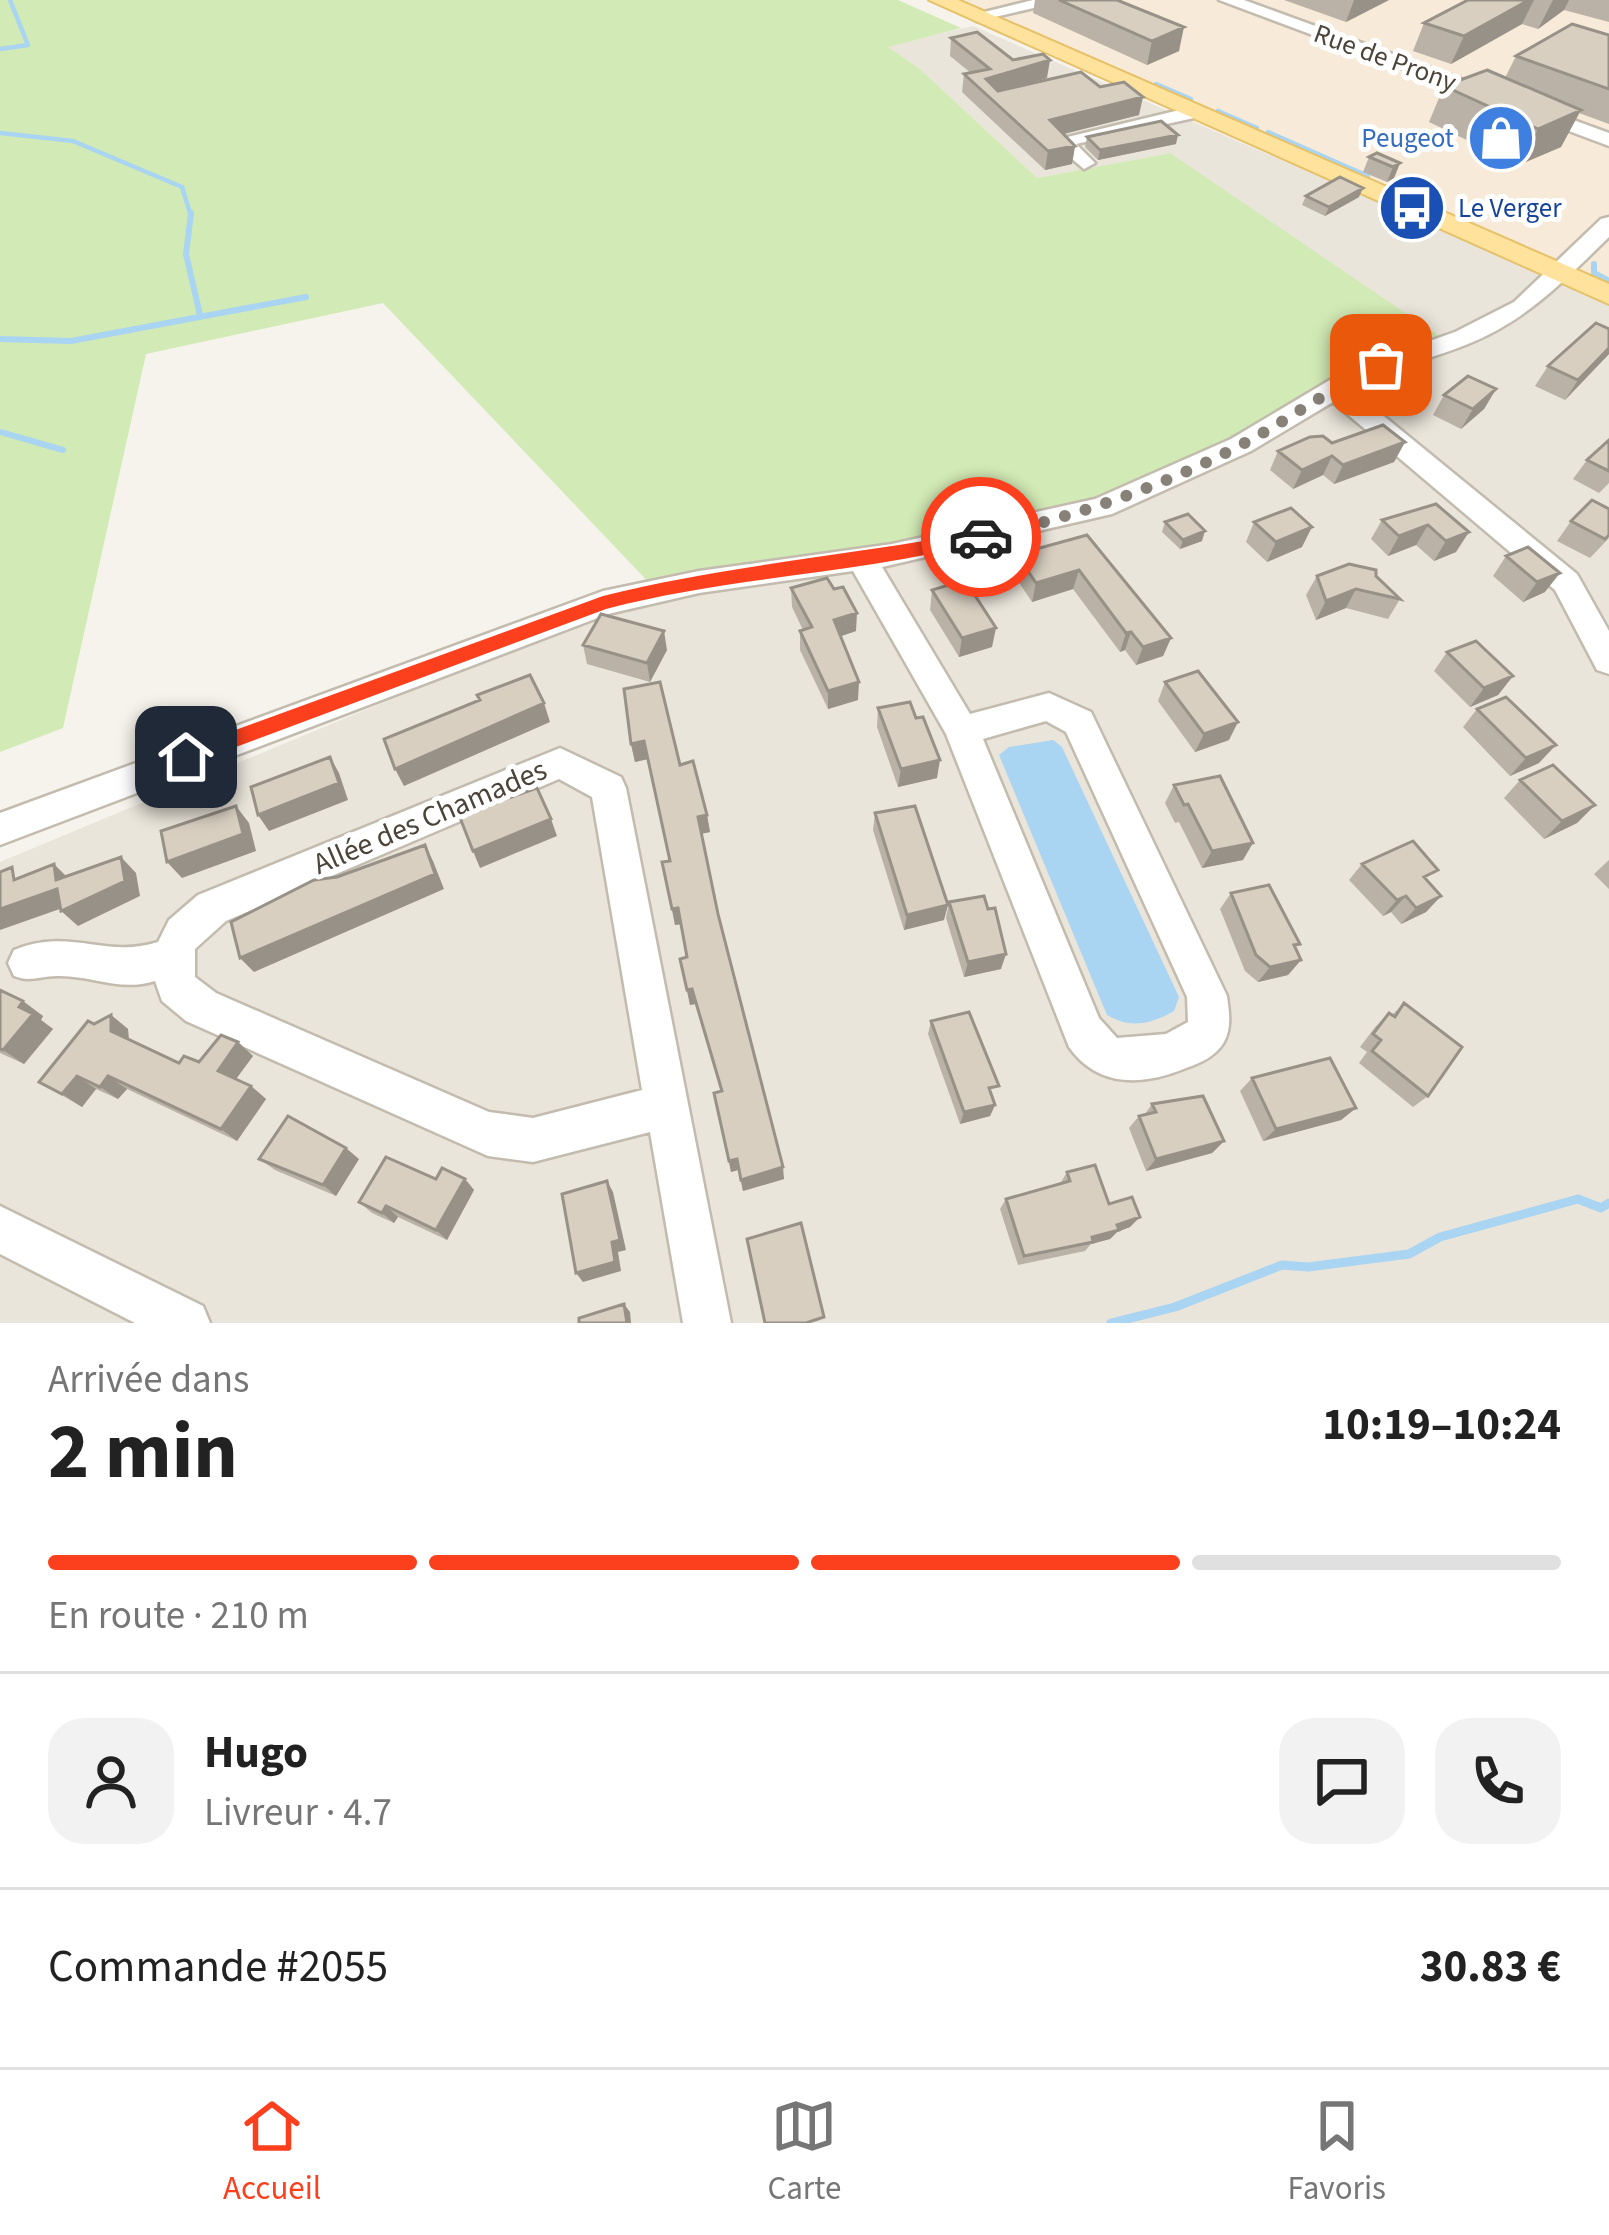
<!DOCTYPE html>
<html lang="fr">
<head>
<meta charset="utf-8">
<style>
	:root { --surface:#fff; --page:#f2f2f2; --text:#222; --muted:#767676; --line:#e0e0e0; --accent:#fc3f1d }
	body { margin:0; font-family:"Source Sans 3",sans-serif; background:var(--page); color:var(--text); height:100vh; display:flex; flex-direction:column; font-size:45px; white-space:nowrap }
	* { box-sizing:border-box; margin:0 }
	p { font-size:39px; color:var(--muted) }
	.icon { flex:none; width:66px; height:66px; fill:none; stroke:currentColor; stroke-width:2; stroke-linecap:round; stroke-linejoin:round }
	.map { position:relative; height:1323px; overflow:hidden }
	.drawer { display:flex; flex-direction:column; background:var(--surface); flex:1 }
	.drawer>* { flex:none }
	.pin { position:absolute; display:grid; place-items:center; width:102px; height:102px; color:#fff; margin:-51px; border-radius:24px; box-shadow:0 6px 18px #0006 }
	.courier { position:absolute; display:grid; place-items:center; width:120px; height:120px; margin:-60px; border:9px solid #fc3f1d; border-radius:50%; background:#fff; color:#222; box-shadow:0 3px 15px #0007 }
	.overview em { font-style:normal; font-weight:700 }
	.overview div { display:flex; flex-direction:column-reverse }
	.overview { display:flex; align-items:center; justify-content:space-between; height:204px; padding:0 48px }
	h1 { font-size:78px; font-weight:700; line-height:90px }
	.bar { display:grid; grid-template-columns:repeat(4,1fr); gap:18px 12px; align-content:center; height:144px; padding:0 48px }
	.bar i { height:15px; border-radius:9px; background:var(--line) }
	.bar .current { background:var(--accent) }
	.bar p { grid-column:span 4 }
	.line { display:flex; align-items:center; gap:30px; padding:0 48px; border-top:3px solid var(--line) }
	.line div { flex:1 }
	.round { display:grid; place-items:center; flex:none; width:126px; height:126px; border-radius:36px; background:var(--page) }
	.tab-bar { display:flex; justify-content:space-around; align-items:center; height:168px; border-top:3px solid var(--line); background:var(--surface); font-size:33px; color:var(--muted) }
	.tab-bar a { display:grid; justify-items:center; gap:6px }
	.tab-bar .current { color:var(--accent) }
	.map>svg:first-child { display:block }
	.residential { fill:#eae5da }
	.commercial { fill:#f7ead8 }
	.green { fill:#d2eab5 }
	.water { fill:#a9d4f2 }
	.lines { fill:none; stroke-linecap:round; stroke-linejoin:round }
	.stream-far2 { stroke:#a9d4f2; stroke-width:4.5 }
	.stream-far1 { stroke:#a9d4f2; stroke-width:6 }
	.stream { stroke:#a9d4f2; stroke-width:9 }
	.minor-casing { stroke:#c2bbae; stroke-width:5 }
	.major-casing { stroke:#e6c16a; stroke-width:4 }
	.minor { fill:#fff; fill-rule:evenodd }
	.major { fill:#ffe39c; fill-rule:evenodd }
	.wall { fill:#bab2a6 }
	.shaded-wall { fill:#979187 }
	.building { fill:#d8cfc1; stroke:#979187; stroke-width:3 }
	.route { fill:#fc3f1d }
	.done { stroke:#878178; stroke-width:12; stroke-dasharray:0 21.6 }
	.labels { text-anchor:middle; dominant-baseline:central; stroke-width:10; stroke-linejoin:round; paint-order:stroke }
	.far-street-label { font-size:27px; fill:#4b4439; stroke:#fff }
	.far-shop-label { font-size:27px; fill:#366cbe; stroke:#fff; text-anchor:end }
	.far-transit-label { font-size:27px; fill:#164399; stroke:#fff; text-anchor:start }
	.street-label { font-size:30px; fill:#4b4439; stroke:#fff }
</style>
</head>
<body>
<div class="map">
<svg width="1609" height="1323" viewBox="0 0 1609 1323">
	<rect width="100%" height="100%" fill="#f6f3ec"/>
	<path class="residential" d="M973,26l636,277v1020h-1609v-461l655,-273 515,-436 -133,25 -117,-109 -34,-23z"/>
	<path class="commercial" d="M957,0h652v286l-387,-172z"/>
	<path class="green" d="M0,0h898l63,28 -73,19 32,22 117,109 133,-25 278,189 -346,165 -447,82 -272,-286 -237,51 -83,374 -63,24z"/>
	<path class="water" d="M1053,740l9,7 117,250 -5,14c-22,13 -44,18 -67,4l-108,-260 10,-8z"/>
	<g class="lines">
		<path class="stream-far2" d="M0,49l28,-4 -18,-45
			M1156,84l35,15
			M1218,111l39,17
			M1268,132l100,44
			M0,133l73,8 109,46 9,29"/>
		<path class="stream-far1" d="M191,213l-5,41 14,61
			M1594,264v9l15,8
			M0,339l71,2 235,-44
			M0,432l63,18"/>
		<path class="stream" d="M1111,1323l64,-16 107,-42 26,2 101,-13 31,-17 138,-38 23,9 8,-5"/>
		<defs>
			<path id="minor" d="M1033,0h36l-92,21 -9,-5z
				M1219,0h25l365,133v13z
				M1196,106l10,6 -3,4 -127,28 19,19 -11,6 -33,-28z
				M1609,217v20c-42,41 -79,80 -134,104 -41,18 -84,25 -123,49l225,184 32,57v43l-12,-4 -42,-80 -222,-188 -82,49 -139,63 -230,53 88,147 79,-21 42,19 136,284c2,16 5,31 -3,46 -8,14 -23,21 -38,26 -43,18 -88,20 -117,-21l-123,-313 -93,-163 -154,22 -91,21 -608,231v-32l603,-222 96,-20 193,-27 203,-45 136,-60 114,-68 110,-39 59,-30 87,-83zM1046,721l20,11 121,265 1,25 -22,12 -49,4 -18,-20 -116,-279z
				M560,748l61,29 5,11 105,535h-48l-33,-191 -117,30 -45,-6 -302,-135 -24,-20 -7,-20c-35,11 -61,-5 -95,-5 -18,-1 -29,7 -46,0l-6,-13 6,-13c57,-23 90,9 144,-8l11,-22 29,-25zM559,779l33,18 50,293 -109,28 -44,-6 -273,-119 -21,-16v-28l31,-28z
				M0,1206l203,100 7,17h-75l-135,-69z"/>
			<path id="major" d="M929,0h29l651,284v20z"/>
		</defs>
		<use href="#minor" class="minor-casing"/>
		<use href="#major" class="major-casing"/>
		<use href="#minor" class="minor"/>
		<use href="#major" class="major"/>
	</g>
	<path class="wall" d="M1035,0h82l62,51 -32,14 -114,-52z
		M1284,0h105l-43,22z
		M1468,0h141v22l-45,-12 -26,19 -16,-5 -71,40 -38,-13 11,-28z
		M1609,35v89l-30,-11 -18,34 -42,18 -90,-43 15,-36 61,-8 11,-22z
		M951,38l62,22 34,18 -23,7 76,2 39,28 -75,19 11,12 -3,18 -27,6 -83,-78 2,-18 7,-1 -21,-17z
		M1087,137l89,7 -78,16 -13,-13z
		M1369,157l31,6 -6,15 -7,4 -24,-10z
		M1306,196l53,1 -34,19 -23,-11z
		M1609,354l-44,46 -30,-14 13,-20z
		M1496,389l-12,20 -23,20 -28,-14 11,-20z
		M1609,440v43l-10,10 -26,-14 14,-19z
		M1405,442l-11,20 -60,22 -11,-9 -30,14 -23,-19 8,-19 54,-8z
		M1436,504l20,48 -22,9 -18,-16 -28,11 -17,-17 11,-19z
		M1571,521l38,17 -19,20 -33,-17z
		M1165,522l37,19 -22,8 -18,-17z
		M1254,522l48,25 -35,15 -21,-20z
		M1087,535l84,103 -8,18 -27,9 -11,-15 -5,2 -47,-63 -41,13 -14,-21 4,-19 5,-2 2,-9z
		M1528,547l17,45 -22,10 -30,-26 13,-20z
		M1317,576l83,23 -12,20 -42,-11 -30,12 -10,-25z
		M791,588l65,43 -16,5 18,64 -30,9 -28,-59v-19l3,-1 -11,-23z
		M932,590l60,57 -33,10 -29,-47z
		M583,645l84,5 -17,32 -63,-18z
		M1447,652l66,24 -15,19 -28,12 -36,-36z
		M1165,682l64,58 -34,12 -37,-51z
		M878,708l59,70 -39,9 -21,-60z
		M1477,709l62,54 -29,13 -47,-49z
		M631,744l49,21 27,50 3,17 -9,2 17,80 66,265 -41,12 -5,-21 -7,2 -17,-79 7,-1 -26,-88 -5,1 -10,-46 7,-2 -6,-33 -6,1 -13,-63 8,-1 -22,-102 -13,3z
		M1520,780l75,25 -18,18 -33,16 -40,-41z
		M1174,785l69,75 -41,8 -23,-46 -4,1 -10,-20z
		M875,813l69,107 -40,10 -31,-100z
		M1609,860v29l-15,-15z
		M1362,864l66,17 13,15 -15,16 -25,12 -10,-12 -8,4 -34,-36z
		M1231,893l70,67 -13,15 -30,7 -13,-11 -25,-62z
		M949,902l52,67 -37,8 -18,-59z
		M0,990l43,26 -2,4 12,9 -29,35 -24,-11z
		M1404,1003l24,93 -15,11 -54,-44 8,-11 -7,-5 16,-21 13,-13 3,2z
		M111,1015l17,14 1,10 50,24 20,-1 39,-20 15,14 -17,23 15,7 15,13 -29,42 -110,-52 -9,10 -22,-10 -14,18 -43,-25 55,-58z
		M931,1021l63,77 1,7 -5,11 -30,8 -32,-90z
		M1252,1078l104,30 -15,12 -78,21 -23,-50z
		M1152,1104l72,37 -12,12 -66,18 -17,-43 10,-12 6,-2z
		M259,1159h100l-23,37 -61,-26z
		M1067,1172l42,32 21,23 -13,5 -7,7 -19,5 -6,7 -67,14 -18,-56 6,-10 54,-15z
		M436,1179h29l9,11 -27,50 -49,-23 -4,6 -22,-10 -13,-11z"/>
	<path class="shaded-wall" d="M1354,0h35l-43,22z
		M1529,0h5l-12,24 -71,40 13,-28z
		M1553,0h16l-5,10 -26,19z
		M1184,27l-5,24 -32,14 5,-24z
		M1050,60l-3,18 -60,18 -1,-17z
		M1143,97l-4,18 -92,23 3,-18z
		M1581,110l-20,37 -42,18 19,-36z
		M1178,135l-2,9 -78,16 2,-10z
		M1075,146l-3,18 -27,6 3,-19z
		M1400,163l-6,15 -7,4 6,-15z
		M1363,188l-4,9 -34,19 4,-9z
		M1609,348v6l-44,46 13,-20z
		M1496,389l-12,20 -23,20 12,-20z
		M1405,442l-11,20 -60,22 9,-19z
		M1332,456l-9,19 -30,14 9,-19z
		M1428,525l-12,20 -28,11 11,-20z
		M1312,527l-10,20 -35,15 9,-20z
		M1205,531l-3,10 -22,8 3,-9z
		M1469,532l-13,20 -22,9 12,-20z
		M1079,570l-6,19 -41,13 4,-19z
		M1560,573l-15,19 -22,10 14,-20z
		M1356,589l-10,19 -30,12 10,-19z
		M857,613l-1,18 -23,8 1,-19z
		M996,628l-4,19 -33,10 3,-19z
		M664,631l3,19 -17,32 -3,-19z
		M1131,632l-6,18 -5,2 6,-19z
		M1171,638l-8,18 -27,9 7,-18z
		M1513,676l-15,19 -28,12 14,-19z
		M859,682l-1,18 -30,9v-18z
		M544,703l6,19 -146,64 -9,-17z
		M1238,722l-9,18 -34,12 9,-18z
		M644,741l4,18 -13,3 -4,-18z
		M1556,745l-17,18 -29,13 16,-18z
		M330,757l9,16 9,27 -79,31 -11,-16z
		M940,760l-3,18 -39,9 3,-18z
		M1595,805l-18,18 -33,16 18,-18z
		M236,806l13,17 7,28 -74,27 -15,-16z
		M707,815l3,17 -10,2 -2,-17z
		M551,819l6,17 -77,32 -7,-17z
		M1253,843l-10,17 -41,8 10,-17z
		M425,845l8,16 11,28 -190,83 -14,-14z
		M121,857l15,16 4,23 -62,30 -17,-15z
		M54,864l16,16h-14z
		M57,889l17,15 -74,26v-21z
		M1406,896l-15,16 -8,4 14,-16z
		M1441,896l-15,16 -25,12 15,-16z
		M948,905l-4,15 -40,10 3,-15z
		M678,908l3,16 -6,1 -3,-16z
		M1006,954l-5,15 -37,8 4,-15z
		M1301,960l-13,15 -30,7 12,-15z
		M692,989l3,15 -5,1 -3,-15z
		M23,1001l20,15 -2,4 12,9 -29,35 -21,-14 16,-43z
		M111,1015l17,14 1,16 -18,-14z
		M238,1042l15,14 -20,27 -15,-12z
		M77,1076l19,13 -14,18 -20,-13z
		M108,1076l19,13 -9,10 -18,-12z
		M251,1086l15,13 -29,42 -16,-12z
		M995,1105l-5,11 -30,8 4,-12z
		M1356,1108l-15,12 -78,21 13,-12z
		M1224,1141l-12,12 -66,18 10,-12z
		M346,1148l13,11 -23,37 -13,-11z
		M737,1159l1,11 -7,2 -2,-11z
		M783,1167l1,12 -41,12 -2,-11z
		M465,1179l9,11 -27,50 -11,-10z
		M607,1181l6,11 13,58 -8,2 3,19 -38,11 -7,-9 36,-31z
		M386,1206l12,11 -4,6 -12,-10z
		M1140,1217l-10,10 -13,5 -7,7 -19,5 2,-2 -1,-5z
		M624,1304l6,8 1,11h-4z"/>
	<path class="building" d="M1059,0h58l67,27 -32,14z
		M1468,0h61l-65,36 -40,-13z
		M1572,24l37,11v54l-93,-33z
		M977,32l36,28 30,-6 7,6 -64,19 12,12 83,-19 19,15 24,-5 19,15 -93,23 25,26 -27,5 -84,-77 26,-5 -39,-31z
		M1487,70l94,40 -43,19 -94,-43z
		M1161,121l17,14 -78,15 -13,-13z
		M1377,153l23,10 -7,4 -24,-10z
		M1340,177l23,11 -34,19 -23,-11z
		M1596,323l13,6v19l-31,32 -30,-14z
		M1468,376l28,13 -23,20 -29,-14z
		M1383,425l22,17 -62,23 -11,-9 -30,14 -24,-19 32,-14 13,-1 9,7z
		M1609,440v31l-22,-11z
		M1592,500l17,9v26l-4,4 -34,-18z
		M1436,504l33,28 -23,9 -18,-16 -29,11 -17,-16z
		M1291,508l21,19 -36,15 -22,-20z
		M1188,514l17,17 -22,9 -18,-18z
		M1087,535l84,103 -28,9 -12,-15 -5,1 -47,-63 -43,13 -14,-21 11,-3 -4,-8z
		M1528,547l32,26 -23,9 -31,-26z
		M1349,564l27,6v6l24,23 -44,-10 -30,12 -9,-25z
		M827,578l7,11 9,-2 14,26 -23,7 25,62 -31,9 -28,-60 12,-4 -21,-39z
		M965,580l31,48 -34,10 -30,-48z
		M601,614l63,17 -17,32 -64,-18z
		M1476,641l37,35 -29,12 -37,-36z
		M1198,671l40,51 -34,12 -39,-52z
		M530,675l14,28 -149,66 -11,-30 96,-39 -3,-5z
		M660,682l20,83 13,-4 14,54 -9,2 20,97 65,253 -42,13 -4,-21 -8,2 -15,-68 8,-2 -30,-102 -5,1 -7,-31 7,-2 -9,-49 -6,1 -10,-47 8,-1 -26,-120 -13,3 -7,-55z
		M1506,697l50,48 -30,13 -49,-49z
		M910,702l6,16 7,-1 17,43 -39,9 -23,-61z
		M330,757l9,26 -81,32 -7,-28z
		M1553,765l42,40 -33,16 -42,-41z
		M1220,776l33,67 -41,8 -24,-47 -4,1 -10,-20z
		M537,788l14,31 -78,32 -14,-36z
		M236,806l7,28 -76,28 -6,-31z
		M915,806l33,99 -41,10 -32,-102z
		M1413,841l25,29 -14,7 17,19 -25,12 -10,-12 -9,4 -35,-36z
		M425,845l10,29 -195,84 -9,-36 83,-42 23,-3z
		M121,857l4,24 -64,30 -4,-22 -57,20v-37l12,-5 2,13 40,-16 2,16z
		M1269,885l31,59 -6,1 7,15 -31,7 -14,-12 -25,-62z
		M984,896l4,13 7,-1 11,46 -38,8 -19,-60z
		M0,990l23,11 -4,6 14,7 -30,36 -3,-1z
		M1404,1003l58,44 -34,49 -56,-45 9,-11 -8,-6 16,-21 6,4z
		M969,1012l30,74 -10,2 6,17 -31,7 -33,-91z
		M111,1015v16l68,32 5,-7 15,6 22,-27 17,7 -20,29 33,15 -30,43 -113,-53 -8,11 -23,-11 -15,18 -23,-12 49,-61 6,3z
		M1330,1058l26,50 -80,21 -24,-51z
		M1203,1096l21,45 -68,18 -17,-43 17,-4 -4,-8z
		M288,1116l58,32 -23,37 -64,-26z
		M386,1157l50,22 6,-11 23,11 -29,51 -50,-24 -4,7 -23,-11z
		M1095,1165l14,39 23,-7 8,20 -23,8 2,5 -27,7 1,5 -69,14 -18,-57 64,-18 -3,-9z
		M607,1181l13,59 -8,2 3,20 -39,11 -14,-79z
		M801,1223l23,94 -18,6h-41l-18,-84z
		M624,1304l3,19h-48v-5z"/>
	<path class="route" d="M981,531l8,6 -2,4c-125,33 -256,35 -381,68l-413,154 -7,3 -11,-9 3,-6 425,-155c123,-31 252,-41 378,-65z"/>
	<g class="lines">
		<path class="done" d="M981,537c92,-19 178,-49 262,-93 47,-25 89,-57 138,-79"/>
	</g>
	<defs>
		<symbol id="shop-disc" viewBox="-11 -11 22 22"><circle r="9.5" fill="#3f7fe0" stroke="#fff"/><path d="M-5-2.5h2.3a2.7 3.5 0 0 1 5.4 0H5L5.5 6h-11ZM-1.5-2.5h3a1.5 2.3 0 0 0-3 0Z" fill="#fff"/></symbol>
		<symbol id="bus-disc" viewBox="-11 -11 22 22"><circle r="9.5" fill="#1a4fb4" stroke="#fff"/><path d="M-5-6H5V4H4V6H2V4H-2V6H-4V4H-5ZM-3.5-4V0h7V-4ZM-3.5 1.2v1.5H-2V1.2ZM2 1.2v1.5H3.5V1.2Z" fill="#fff"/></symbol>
	</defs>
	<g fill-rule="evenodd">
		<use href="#shop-disc" x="1463" y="100" width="76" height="76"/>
		<use href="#bus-disc" x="1374" y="170" width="76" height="76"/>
	</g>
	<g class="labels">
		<g class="far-street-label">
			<text transform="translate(1385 58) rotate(20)">Rue de Prony</text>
		</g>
		<g class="far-shop-label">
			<text x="1454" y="138">Peugeot</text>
		</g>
		<g class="far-transit-label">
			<text x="1458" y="208">Le Verger</text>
		</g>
		<g class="street-label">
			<text transform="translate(430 817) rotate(-23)">Allée des Chamades</text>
		</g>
	</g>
</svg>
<div class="pin" style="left:1381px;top:365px;background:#ea580c"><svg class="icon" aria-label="bag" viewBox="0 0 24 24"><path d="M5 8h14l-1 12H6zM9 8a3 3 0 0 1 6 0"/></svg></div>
<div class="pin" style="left:186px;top:757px;background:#1f2937"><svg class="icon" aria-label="home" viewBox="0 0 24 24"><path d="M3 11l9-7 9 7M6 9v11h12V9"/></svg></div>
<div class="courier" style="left:981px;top:537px"><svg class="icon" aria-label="car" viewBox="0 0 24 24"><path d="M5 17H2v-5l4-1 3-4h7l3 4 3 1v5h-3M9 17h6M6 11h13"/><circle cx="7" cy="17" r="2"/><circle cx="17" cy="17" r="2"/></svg></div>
</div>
<section class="drawer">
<div class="overview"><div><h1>2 min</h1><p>Arrivée dans</p></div><em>10:19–10:24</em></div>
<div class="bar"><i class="current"></i><i class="current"></i><i class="current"></i><i></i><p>En route · 210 m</p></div>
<div class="line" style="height:216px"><a class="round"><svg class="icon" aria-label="person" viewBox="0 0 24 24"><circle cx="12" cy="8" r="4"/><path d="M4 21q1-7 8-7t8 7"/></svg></a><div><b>Hugo</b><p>Livreur · 4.7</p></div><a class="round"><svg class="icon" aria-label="chat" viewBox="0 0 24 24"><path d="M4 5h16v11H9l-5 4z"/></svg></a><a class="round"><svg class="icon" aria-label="phone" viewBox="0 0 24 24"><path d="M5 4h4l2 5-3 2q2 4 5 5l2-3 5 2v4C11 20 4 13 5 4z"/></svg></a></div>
<div class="line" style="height:156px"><div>Commande #2055</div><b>30.83 €</b></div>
</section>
<nav class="tab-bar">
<a class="current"><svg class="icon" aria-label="home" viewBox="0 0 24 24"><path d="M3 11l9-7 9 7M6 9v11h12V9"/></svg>Accueil</a>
<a><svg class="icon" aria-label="map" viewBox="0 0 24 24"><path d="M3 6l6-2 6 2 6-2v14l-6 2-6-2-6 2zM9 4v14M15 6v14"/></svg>Carte</a>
<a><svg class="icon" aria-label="saved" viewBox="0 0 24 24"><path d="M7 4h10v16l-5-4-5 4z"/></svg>Favoris</a>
</nav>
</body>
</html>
